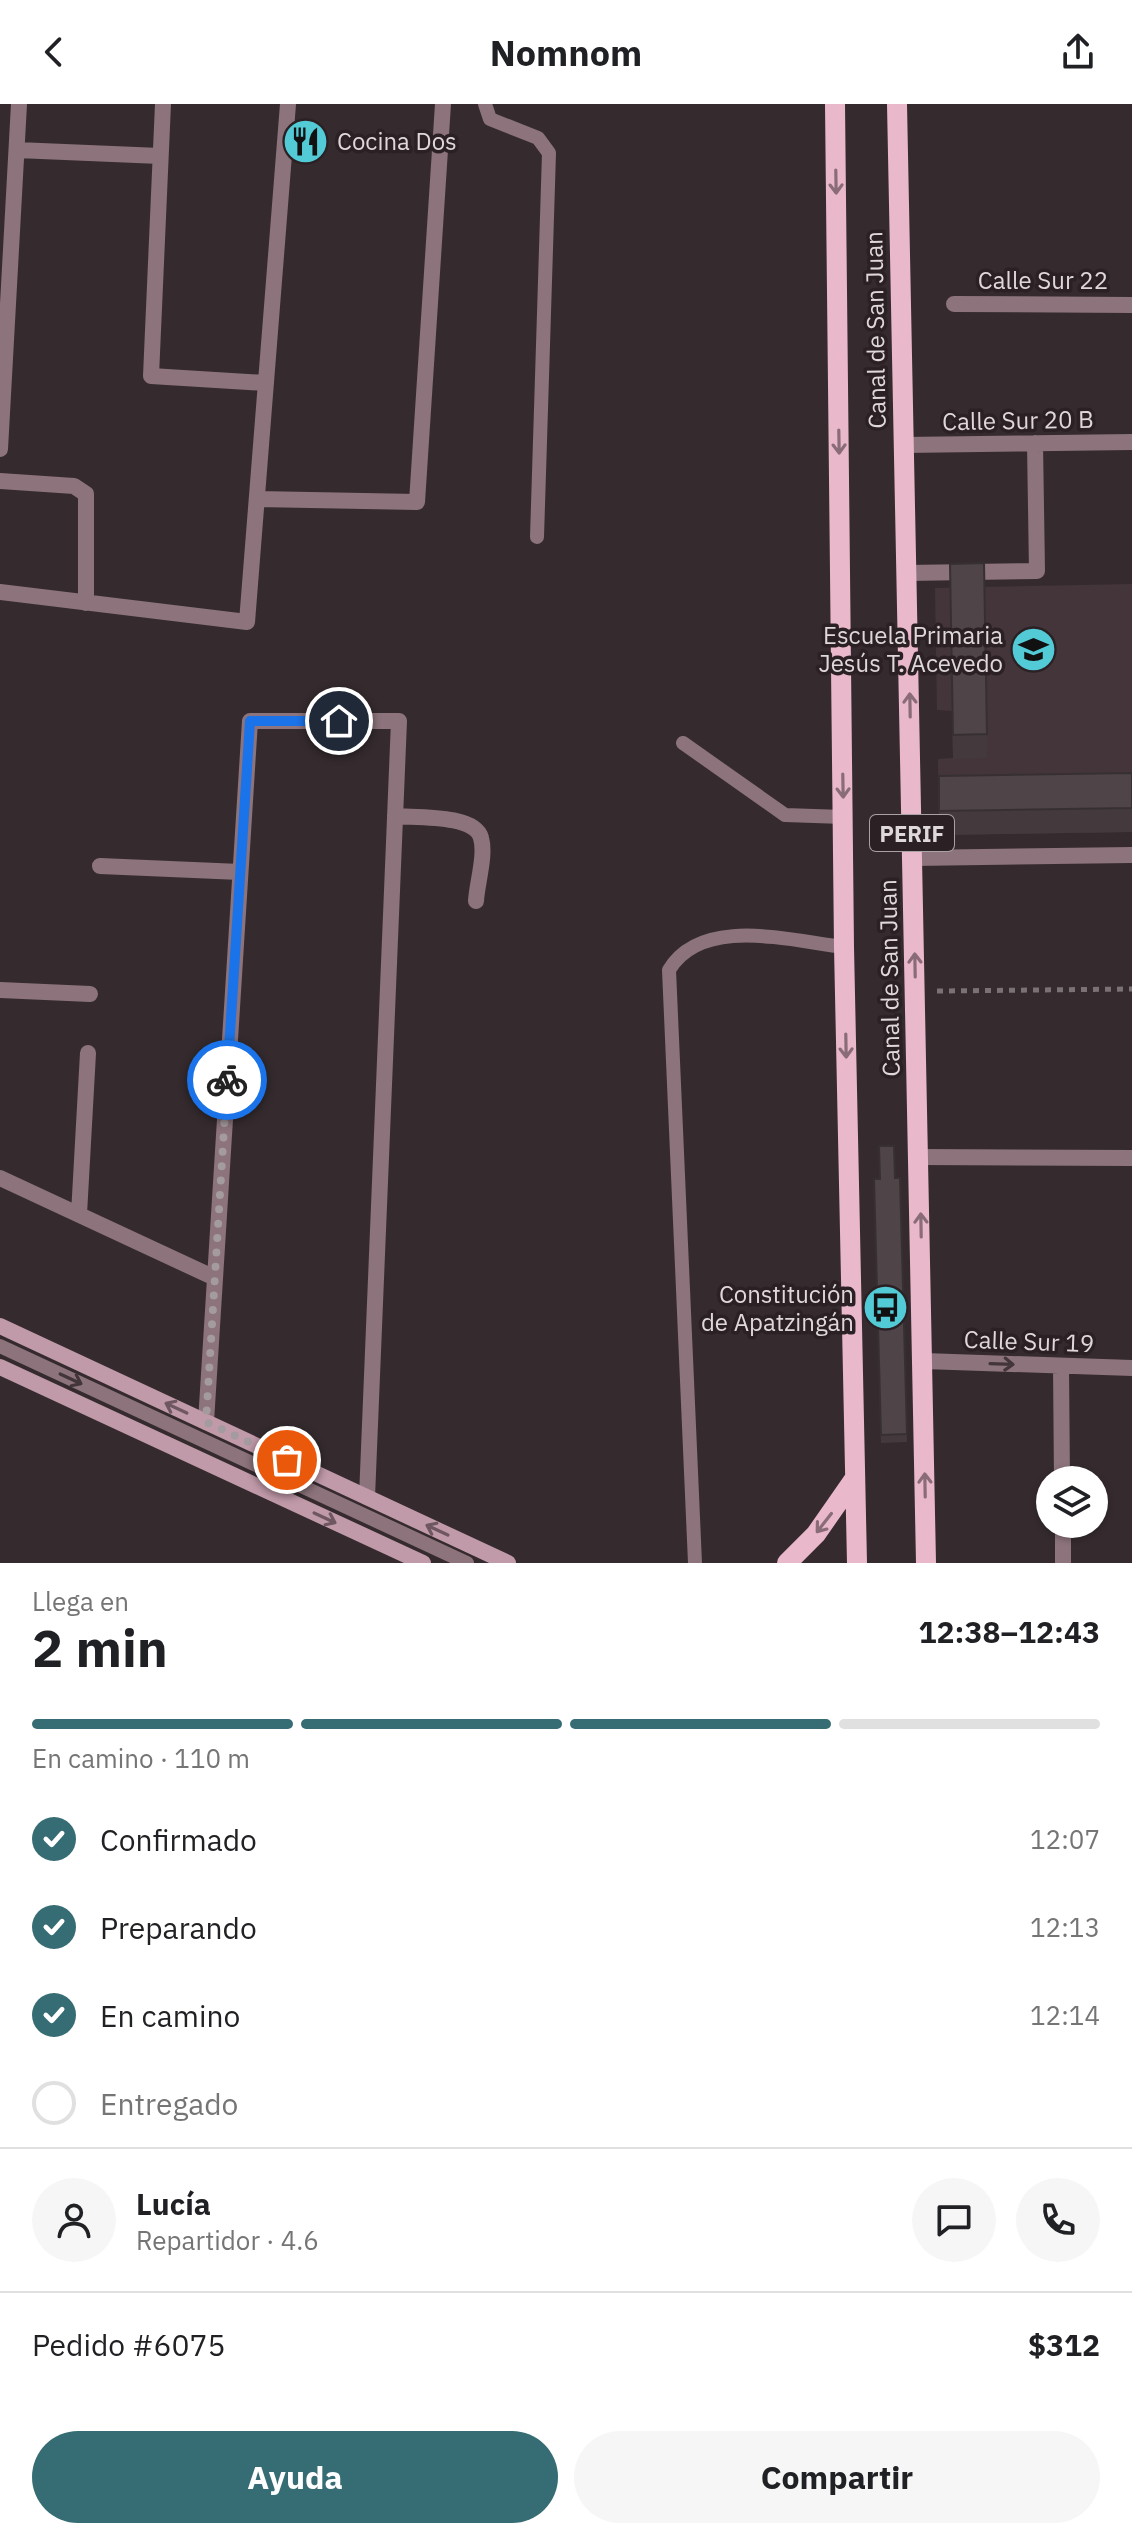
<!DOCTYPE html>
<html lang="es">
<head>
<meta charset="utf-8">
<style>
	:root { --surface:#fff; --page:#f6f6f6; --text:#202124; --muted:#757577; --line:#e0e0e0; --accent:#366d75 }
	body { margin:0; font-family:"IBM Plex Sans",sans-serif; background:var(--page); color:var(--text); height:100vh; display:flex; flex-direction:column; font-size:30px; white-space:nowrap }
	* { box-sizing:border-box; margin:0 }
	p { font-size:26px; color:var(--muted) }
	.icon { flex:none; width:44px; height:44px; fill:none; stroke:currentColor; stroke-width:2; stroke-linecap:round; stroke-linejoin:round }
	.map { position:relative; height:1459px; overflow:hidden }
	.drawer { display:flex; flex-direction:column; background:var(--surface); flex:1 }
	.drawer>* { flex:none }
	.buttons { position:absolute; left:1036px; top:1362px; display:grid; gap:16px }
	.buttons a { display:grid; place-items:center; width:72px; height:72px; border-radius:50%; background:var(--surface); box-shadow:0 2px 6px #0004; font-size:40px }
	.pin { position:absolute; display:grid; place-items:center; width:68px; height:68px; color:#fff; margin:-34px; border:4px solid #fff; border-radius:50%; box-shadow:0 2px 8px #0007 }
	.courier { position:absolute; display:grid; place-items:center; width:80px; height:80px; margin:-40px; border:6px solid #1a73e8; border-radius:50%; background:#fff; color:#222; box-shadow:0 2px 10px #0007 }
	.overview em { font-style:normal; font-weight:700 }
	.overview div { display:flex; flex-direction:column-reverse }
	.overview { display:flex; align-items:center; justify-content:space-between; height:136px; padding:0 32px }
	h1 { font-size:52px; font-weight:700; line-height:60px }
	.bar { display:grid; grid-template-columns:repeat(4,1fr); gap:12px 8px; align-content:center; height:96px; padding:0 32px }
	.bar i { height:10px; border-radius:6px; background:var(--line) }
	.bar .on { background:var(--accent) }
	.bar p { grid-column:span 4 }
	.line { display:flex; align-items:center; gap:20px; padding:0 32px; border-top:2px solid var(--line) }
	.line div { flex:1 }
	.round { display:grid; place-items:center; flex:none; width:84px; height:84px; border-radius:42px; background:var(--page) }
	ol { padding:0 32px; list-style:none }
	li { display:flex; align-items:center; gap:24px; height:88px }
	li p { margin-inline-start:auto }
	li .icon { padding:8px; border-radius:50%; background:var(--accent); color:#fff; stroke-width:4 }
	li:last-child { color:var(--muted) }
	li i { width:44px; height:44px; border:4px solid var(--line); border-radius:50% }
	.action { display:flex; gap:16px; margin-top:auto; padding:16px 32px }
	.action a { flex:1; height:92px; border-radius:48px; background:var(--accent); color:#fff; font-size:32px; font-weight:700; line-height:92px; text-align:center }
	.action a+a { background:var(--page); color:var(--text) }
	header { display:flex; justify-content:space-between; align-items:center; height:104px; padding:0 32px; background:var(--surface); font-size:36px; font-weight:700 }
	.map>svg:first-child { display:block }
	.built { fill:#44353b }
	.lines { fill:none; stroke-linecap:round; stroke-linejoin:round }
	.path { stroke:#7a7275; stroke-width:5; stroke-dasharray:6 6; stroke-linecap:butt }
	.lane { stroke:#8c737c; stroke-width:14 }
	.street { stroke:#8c737c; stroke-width:16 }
	.secondary { stroke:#c19aa9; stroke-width:16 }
	.primary { stroke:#eab8cb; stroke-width:20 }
	.wall { fill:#443a3e }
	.building { fill:#4f4448; stroke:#373032; stroke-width:2 }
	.oneway { stroke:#8a6c78 }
	.oneway2 { stroke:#43363b }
	.oneway3 { stroke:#6e5760 }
	.done { stroke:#a49b9e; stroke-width:8; stroke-dasharray:0 14.4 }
	.route { stroke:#1a73e8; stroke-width:10 }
	.labels { text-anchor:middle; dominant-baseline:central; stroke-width:7; stroke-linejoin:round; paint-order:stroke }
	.shield { fill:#2b2125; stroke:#a9a1a4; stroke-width:2 }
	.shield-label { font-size:22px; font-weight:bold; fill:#dfd8db }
	.poi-label { font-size:24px; fill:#dfd8db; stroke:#2b2125; text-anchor:end }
	.street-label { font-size:24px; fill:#dfd8db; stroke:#2b2125 }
</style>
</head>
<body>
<header><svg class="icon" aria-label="back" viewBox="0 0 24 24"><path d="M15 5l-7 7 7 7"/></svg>Nomnom<svg class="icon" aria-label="share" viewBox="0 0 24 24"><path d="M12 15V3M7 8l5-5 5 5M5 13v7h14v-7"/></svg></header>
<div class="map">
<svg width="1132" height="1459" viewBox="0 0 1132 1459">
	<rect width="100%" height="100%" fill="#352b2e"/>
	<path class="built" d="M1132,480v248l-193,3 -1,-76 15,-1 -1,-47 -15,-1 -2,-122z"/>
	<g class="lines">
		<path class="path" d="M937,887l195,-2"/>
		<path class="lane" d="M485,0l5,15 48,19 11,15 -12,384
			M683,639l102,72 58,2
			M0,1242l467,217
			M695,1459l-26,-593c33,-55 122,-29 175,-23"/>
		<path class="street" d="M163,0l-12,272 115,7
			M17,46l143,6
			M954,200l178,1
			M904,341l228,-3
			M0,345l19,-345
			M0,377l74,5 12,8v109
			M257,395l160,3 26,-398
			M907,469l130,-2 -2,-128
			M0,488l247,30 41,-518
			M395,712c20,2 80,-2 86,22 5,17 -4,45 -5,63
			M913,754l219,-3
			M100,762l140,6
			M0,886l90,4
			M919,1053l213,1
			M0,1074l215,100
			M79,1110l9,-161
			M924,1257l208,7
			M1061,1263l1,113
			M206,1318l44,-701h149l-32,776
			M1063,1420v39"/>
		<path class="secondary" d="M0,1222l508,237
			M0,1263l423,196"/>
		<path class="primary" d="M835,0l9,843 13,616
			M897,0l29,1459
			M787,1459l29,-29 39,-56"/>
	</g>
	<path class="wall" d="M984,459l3,195 -34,1 -3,-195z
		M1132,669v59l-193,3v-59z
		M900,1074l7,264 -26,1 -7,-264z"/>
	<path class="building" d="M984,459l3,171 -34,1 -3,-171z
		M1132,669v35l-193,3v-35z
		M879,1042h15l1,32h5l7,256 -26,1 -7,-256h6z"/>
	<defs><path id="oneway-shaft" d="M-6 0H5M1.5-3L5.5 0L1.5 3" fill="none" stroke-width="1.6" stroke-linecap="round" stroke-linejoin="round" transform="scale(2)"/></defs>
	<g class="oneway">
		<use href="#oneway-shaft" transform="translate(836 78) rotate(89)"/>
		<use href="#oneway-shaft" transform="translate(839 338) rotate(89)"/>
		<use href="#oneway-shaft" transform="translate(910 601) rotate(-91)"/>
		<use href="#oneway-shaft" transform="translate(843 682) rotate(89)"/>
		<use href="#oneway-shaft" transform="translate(915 861) rotate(-91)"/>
		<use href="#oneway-shaft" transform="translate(846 942) rotate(89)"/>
		<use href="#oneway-shaft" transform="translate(921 1121) rotate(-91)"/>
		<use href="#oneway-shaft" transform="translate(925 1381) rotate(-91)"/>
		<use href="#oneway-shaft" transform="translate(824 1419) rotate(128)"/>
	</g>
	<g class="oneway2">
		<use href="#oneway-shaft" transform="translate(1002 1260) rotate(2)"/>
		<use href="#oneway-shaft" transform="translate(71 1275) rotate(25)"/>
	</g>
	<g class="oneway3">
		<use href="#oneway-shaft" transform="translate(176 1304) rotate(-155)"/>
		<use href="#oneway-shaft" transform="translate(325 1414) rotate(25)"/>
		<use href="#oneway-shaft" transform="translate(437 1426) rotate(-155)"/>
	</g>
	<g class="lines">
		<path class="done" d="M227,976l-21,342 81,38"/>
		<path class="route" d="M227,976l23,-359h89"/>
	</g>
	<defs>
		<symbol id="restaurant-disc" viewBox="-11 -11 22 22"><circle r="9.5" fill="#52cbd7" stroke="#2b2125"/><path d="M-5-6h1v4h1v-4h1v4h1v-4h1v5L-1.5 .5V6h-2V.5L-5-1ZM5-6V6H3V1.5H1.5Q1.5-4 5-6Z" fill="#111"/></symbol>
		<symbol id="school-disc" viewBox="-11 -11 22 22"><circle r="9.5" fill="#52cbd7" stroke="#2b2125"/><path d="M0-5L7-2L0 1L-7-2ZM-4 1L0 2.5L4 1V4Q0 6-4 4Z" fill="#111"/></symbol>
		<symbol id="bus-disc" viewBox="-11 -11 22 22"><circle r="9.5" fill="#52cbd7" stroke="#2b2125"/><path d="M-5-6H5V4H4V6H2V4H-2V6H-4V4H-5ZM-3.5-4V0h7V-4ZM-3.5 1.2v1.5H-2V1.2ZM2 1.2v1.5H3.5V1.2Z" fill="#111"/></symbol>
	</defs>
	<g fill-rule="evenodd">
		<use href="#restaurant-disc" x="280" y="12" width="51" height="51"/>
		<use href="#school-disc" x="1008" y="520" width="51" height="51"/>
		<use href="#bus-disc" x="860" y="1178" width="51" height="51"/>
	</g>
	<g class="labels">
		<rect class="shield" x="870" y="711" width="84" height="36" rx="6"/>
		<g class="shield-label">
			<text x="912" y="729">PERIF</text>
		</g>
		<g class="poi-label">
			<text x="337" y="37" text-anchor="start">Cocina Dos</text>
			<text x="1003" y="531">Escuela Primaria<tspan x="1003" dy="28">Jesús T. Acevedo</tspan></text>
			<text x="854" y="1190">Constitución<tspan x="854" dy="28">de Apatzingán</tspan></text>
		</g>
		<g class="street-label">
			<text x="1043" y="176">Calle Sur 22</text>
			<text transform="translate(875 226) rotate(-91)">Canal de San Juan</text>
			<text transform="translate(1018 316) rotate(-1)">Calle Sur 20 B</text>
			<text transform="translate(889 874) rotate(-91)">Canal de San Juan</text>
			<text transform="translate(1029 1237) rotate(2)">Calle Sur 19</text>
		</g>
	</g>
</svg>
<div class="buttons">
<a><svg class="icon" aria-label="layers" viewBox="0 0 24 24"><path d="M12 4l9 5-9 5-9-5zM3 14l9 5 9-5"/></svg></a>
</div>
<div class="pin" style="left:287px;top:1356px;background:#ea580c"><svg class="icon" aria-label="bag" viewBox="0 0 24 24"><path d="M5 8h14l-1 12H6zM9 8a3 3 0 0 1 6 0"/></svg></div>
<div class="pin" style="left:339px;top:617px;background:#1f2937"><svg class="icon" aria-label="home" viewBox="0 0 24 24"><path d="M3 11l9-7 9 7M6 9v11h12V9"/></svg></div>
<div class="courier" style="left:227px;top:976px"><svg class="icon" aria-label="bike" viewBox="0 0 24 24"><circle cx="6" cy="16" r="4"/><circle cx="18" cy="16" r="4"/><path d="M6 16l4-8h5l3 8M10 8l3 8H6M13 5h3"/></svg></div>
</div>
<section class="drawer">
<div class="overview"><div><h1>2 min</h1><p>Llega en</p></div><em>12:38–12:43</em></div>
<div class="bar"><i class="on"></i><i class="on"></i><i class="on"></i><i></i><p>En camino · 110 m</p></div>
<ol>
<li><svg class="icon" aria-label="check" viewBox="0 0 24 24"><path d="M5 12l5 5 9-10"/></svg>Confirmado<p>12:07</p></li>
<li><svg class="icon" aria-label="check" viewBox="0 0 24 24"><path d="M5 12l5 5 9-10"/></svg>Preparando<p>12:13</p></li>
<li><svg class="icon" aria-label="check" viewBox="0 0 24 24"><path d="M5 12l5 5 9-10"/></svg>En camino<p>12:14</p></li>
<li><i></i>Entregado</li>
</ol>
<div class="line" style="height:144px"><a class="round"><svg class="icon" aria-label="person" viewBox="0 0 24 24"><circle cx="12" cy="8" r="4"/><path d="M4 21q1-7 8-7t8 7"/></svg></a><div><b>Lucía</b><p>Repartidor · 4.6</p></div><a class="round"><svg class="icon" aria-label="chat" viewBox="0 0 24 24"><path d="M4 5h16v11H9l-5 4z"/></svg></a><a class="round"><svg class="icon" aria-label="phone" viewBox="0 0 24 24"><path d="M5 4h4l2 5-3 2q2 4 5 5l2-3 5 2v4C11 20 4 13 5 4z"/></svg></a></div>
<div class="line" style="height:104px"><div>Pedido #6075</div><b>$312</b></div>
<div class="action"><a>Ayuda</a><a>Compartir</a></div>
</section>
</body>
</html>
